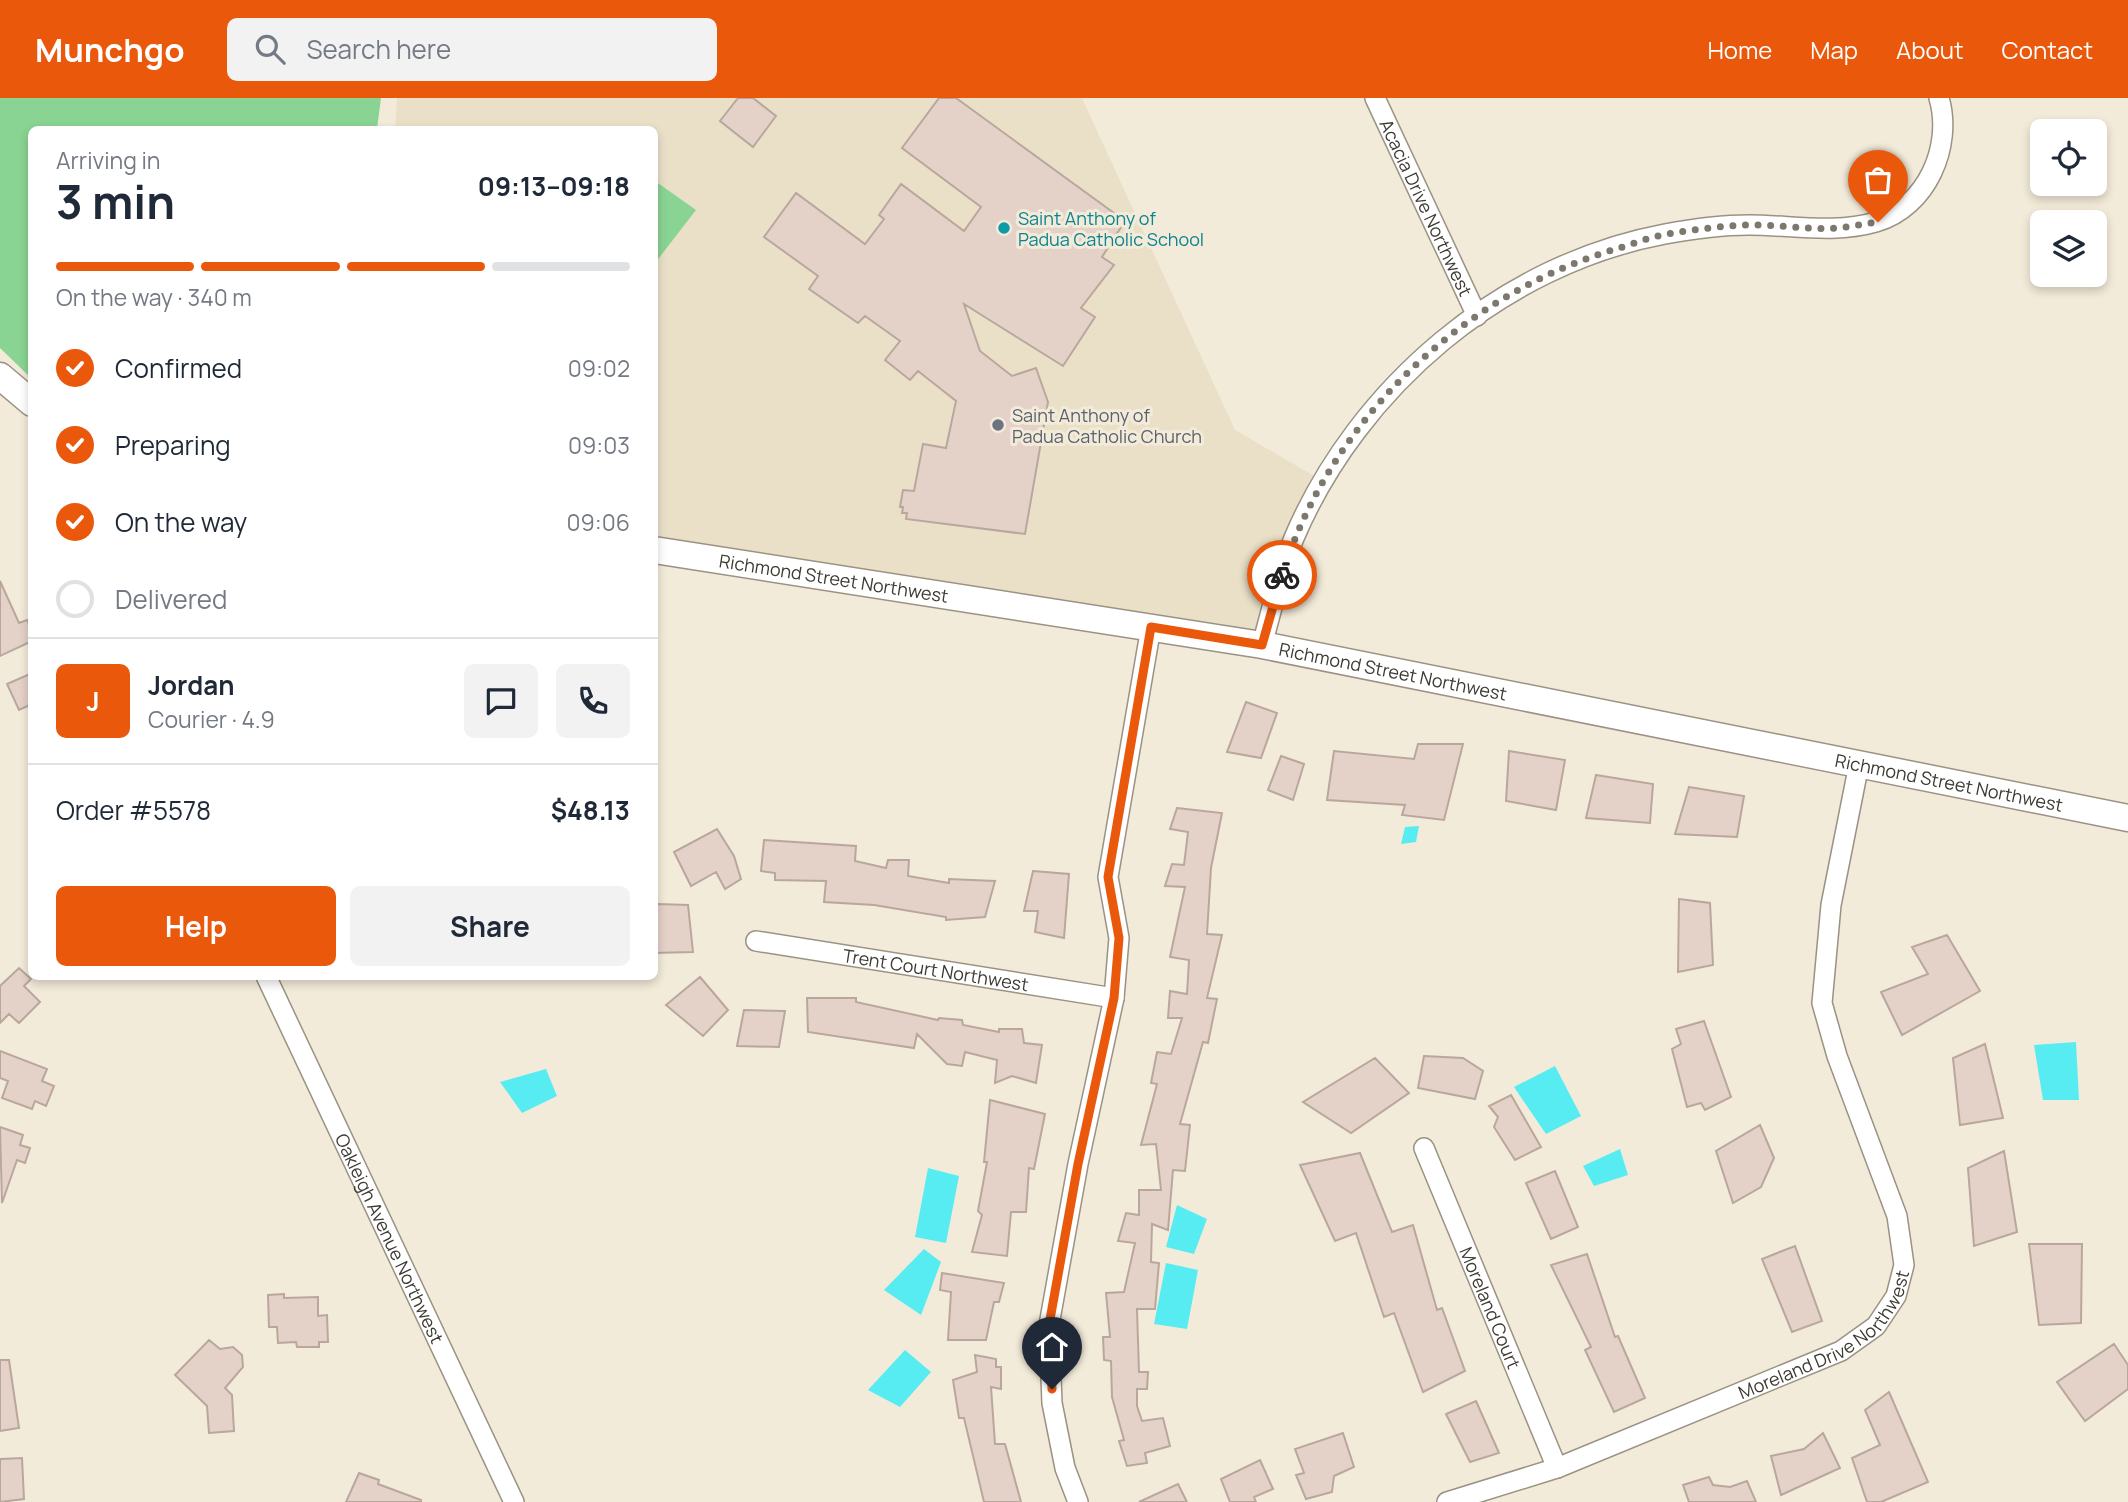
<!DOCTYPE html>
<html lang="en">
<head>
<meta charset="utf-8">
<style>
	:root { --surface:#fff; --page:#f2f2f3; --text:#1f2937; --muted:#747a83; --line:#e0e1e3; --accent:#ea580c }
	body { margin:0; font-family:Manrope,sans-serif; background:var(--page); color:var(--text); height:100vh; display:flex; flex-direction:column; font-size:26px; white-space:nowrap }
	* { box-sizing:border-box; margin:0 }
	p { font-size:23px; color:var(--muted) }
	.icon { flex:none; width:38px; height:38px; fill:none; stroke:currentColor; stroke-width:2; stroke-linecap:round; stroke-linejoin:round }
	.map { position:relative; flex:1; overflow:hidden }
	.panel { position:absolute; left:28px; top:28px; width:630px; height:854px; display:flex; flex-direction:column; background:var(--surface); border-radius:10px; box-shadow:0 4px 10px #0003 }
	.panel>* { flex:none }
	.fabs { position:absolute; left:2030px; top:21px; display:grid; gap:14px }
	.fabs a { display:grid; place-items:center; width:77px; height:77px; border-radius:10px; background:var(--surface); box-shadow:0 4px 10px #0003; font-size:35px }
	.pin { position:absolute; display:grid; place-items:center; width:60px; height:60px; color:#fff; margin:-72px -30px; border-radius:50% 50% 50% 0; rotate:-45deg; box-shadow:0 0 7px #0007 }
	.pin .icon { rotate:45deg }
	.courier { position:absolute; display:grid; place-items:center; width:70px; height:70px; margin:-35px; border:5px solid #ea580c; border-radius:50%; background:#fff; color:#222; box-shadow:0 2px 9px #0007 }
	.headline em { font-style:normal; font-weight:700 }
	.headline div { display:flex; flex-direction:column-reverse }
	.headline { display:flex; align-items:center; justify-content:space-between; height:119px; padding:0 28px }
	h1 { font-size:46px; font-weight:700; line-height:52px }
	.bar { display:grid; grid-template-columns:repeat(4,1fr); gap:10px 7px; align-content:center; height:84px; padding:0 28px }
	.bar i { height:9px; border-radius:5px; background:var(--line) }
	.bar .selected { background:var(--accent) }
	.bar p { grid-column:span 4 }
	.line { display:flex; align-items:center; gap:18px; padding:0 28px; border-top:2px solid var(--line) }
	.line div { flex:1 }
	.round { display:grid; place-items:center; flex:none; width:74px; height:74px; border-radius:10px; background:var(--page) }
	ol { padding:0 28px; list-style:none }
	li { display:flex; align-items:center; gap:21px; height:77px }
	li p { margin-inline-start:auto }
	li .icon { padding:7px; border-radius:50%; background:var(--accent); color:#fff; stroke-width:4 }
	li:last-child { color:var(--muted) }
	li i { width:38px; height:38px; border:4px solid var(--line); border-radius:50% }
	.primary-button { display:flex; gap:14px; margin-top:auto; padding:14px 28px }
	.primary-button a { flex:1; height:80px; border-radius:10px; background:var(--accent); color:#fff; font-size:28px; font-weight:700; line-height:80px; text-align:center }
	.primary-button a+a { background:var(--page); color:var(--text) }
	header { display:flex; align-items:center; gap:42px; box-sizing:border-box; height:98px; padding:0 35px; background:var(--accent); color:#fff }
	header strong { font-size:33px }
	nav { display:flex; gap:38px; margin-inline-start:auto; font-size:24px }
	.search { width:490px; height:63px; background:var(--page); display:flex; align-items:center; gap:18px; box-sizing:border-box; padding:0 24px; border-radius:10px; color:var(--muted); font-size:26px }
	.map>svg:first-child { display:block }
	.built { fill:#eae0c8 }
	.green { fill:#89d492 }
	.water { fill:#57ecf2 }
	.building { fill:#e4d1c8; stroke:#b9a79e; stroke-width:2 }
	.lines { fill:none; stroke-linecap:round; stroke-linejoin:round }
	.street-casing { stroke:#9a9283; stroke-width:22 }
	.secondary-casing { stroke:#9a9283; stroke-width:29 }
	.street { stroke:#fff; stroke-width:19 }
	.secondary { stroke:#fff; stroke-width:26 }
	.done { stroke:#7d786d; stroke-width:7; stroke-dasharray:0 12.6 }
	.route { stroke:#ea580c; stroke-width:9 }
	.culture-dot { fill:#0f9aa8; stroke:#f3ebd9; stroke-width:2.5 }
	.worship-dot { fill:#6b7280; stroke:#f3ebd9; stroke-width:2.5 }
	.labels { text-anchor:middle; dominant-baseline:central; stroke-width:6; stroke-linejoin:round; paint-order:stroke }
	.street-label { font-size:18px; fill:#3d3a33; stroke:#f3ebd9 }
	.culture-label { font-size:18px; fill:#0d838f; stroke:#f3ebd9; text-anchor:start }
	.worship-label { font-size:18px; fill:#5b616d; stroke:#f3ebd9; text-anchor:start }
</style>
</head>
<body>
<header>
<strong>Munchgo</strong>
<div class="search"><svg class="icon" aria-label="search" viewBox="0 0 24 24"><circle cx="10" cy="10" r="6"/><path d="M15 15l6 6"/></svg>Search here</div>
<nav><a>Home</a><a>Map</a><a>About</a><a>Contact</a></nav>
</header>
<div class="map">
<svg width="2128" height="1404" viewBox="0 0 2128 1404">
	<rect width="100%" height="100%" fill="#f3ebd9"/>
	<path class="built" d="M397,0h685l153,332 88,51 -61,164 -607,-95 -1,-420h-259z"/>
	<path class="green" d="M0,0h381l-4,31 -345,1 -1,248 -31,-30z
		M655,83l41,29 -41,53z"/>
	<path class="water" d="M1419,728l-3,16 -15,2 4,-17z
		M2076,944l3,58h-36l-9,-55z
		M1555,968l26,50 -35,18 -32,-47z
		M546,971l11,27 -35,17 -22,-31z
		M1620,1051l8,26 -34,11 -11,-20z
		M928,1070l31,8 -13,67 -31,-6z
		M1177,1107l30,14 -13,35 -28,-7z
		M924,1151l17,13 -20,53 -37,-25z
		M1166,1165l32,7 -11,59 -33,-5z
		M905,1252l26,22 -31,35 -32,-17z"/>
	<path class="building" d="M738,0h15l23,18 -23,31 -33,-26z
		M939,0h17l169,123 -23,36 12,8 -33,43 14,9 -32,49 -99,-62 16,47 32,25 24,-8 12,34 -23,132 -119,-15 1,-6h-5l1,-6h-3l3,-17 11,1 9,-47 23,4 10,-47 -38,-30 -8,9 -25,-20 15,-19 -35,-25 -7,7 -49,-34 9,-13 -54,-39 32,-44 69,51 19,-25 -5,-4 22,-31 63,47 17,-24 -79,-59z
		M0,483l19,42 8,-3 5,9v12l-32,15z
		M32,575v31l-13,6 -12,-26z
		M1246,604l31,11 -16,45 -34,-6z
		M1418,646h45l-19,76 -42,-5 3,-10 -78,-5 7,-49 80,8z
		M1509,653l56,9 -9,50 -50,-9z
		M1281,658l23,8 -11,36 -25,-10z
		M1596,677l57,9 -3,39 -64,-5z
		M1689,689l55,9 -7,41 -62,-3z
		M1177,710l45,5 -11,55 -4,66 15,1 -15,63 10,1 -9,44 -5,-1 -23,82 10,1 -5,46 -12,-1 -5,60 -16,-6 -1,38 8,1 -4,46h-18l2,63h9l-1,17h-10v17l5,15 21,-3 7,28 -25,7 2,10 -20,3 -8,-25 5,-1 -12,-43 -1,-36 -7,-1 -1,-23h7l-4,-44 18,-1 11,-49 -17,-2 8,-28 13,2v-25h22l-5,-46 -15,1 16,-61 -6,-1 6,-31 14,2 11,-36h-14l2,-27 17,3 2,-34 -19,-3 15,-70 -20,-1 7,-22 12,1 4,-33 -18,-3z
		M717,731l17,27 7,23 -16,10 -9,-17 -25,14 -17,-34z
		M764,742l92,6 -1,15 31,7 2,-8h21l-1,16 41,7v-4l46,2 -10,36 -39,3v-3l-72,-12 -50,-3 2,-21 -51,-1v-7l-14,-2z
		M1033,773l36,3 -5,64 -29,-6 3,-21h-14z
		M1679,801l31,4 3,62 -35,7z
		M657,806l31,1 5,47 -39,1z
		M1947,837l33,56 -78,44 -21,-43 47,-18 -16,-27z
		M19,870l12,11 -7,7 16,16 -21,21 -10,-9 -9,9v-37z
		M700,879l28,33 -25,26 -37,-31z
		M807,900h49v4l82,18 1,-2 23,2 1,5 36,7v-3h23l2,14 18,2 -6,38 -24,-7 -17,7 2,-23 -32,-8 -3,14 -15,-2 -30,-30 -3,14 -106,-16z
		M744,912l41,1 -6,36 -42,-1z
		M1704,923l27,76 -26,13 -4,-7 -14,4 -15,-58 9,-5 -5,-15z
		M1985,946l18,74 -43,7 -7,-67z
		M0,953l47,18 -5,12 12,5 -8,20 -11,-5 -3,8 -30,-11 6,-17 -8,-3z
		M1424,958l39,2 20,13 -8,28 -57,-11z
		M1375,960l34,35 -58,40 -48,-31z
		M1511,997l30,52 -26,13 -21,-33 4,-10 -9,-11z
		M990,1002l55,14 -11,55 -5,-1 -3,44h-15l-4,44 -35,-4 10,-37 -4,-4 9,-49h-3z
		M1760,1027l14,33 -13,29 -28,16 -17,-52z
		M0,1029l23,8 -3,10 10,3 -5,15 -8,-3 -15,43z
		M2004,1053l13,81 -43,14 -6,-78z
		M1360,1055l32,79 21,-7 24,85 5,-2 23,63 -42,21 -29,-79 -10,4 -28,-84 -21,8 -35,-76z
		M1555,1073l23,56 -27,12 -25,-56z
		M2029,1146h53l-1,79 -42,2z
		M1795,1148l27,75 -30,11 -30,-73z
		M1587,1156l28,83 3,-1 27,62 -31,14 -29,-62 6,-3 -40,-82z
		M942,1175l62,10 -5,19h-5l-8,38h-38l3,-48 -11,-2z
		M284,1196v4l34,-1v19l9,-1 1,27h-9v5h-22l-1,-5 -18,1 -1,-16h-8l-1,-32z
		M209,1242l11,9 13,-2 9,8 1,12 -18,21 7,7 2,36 -25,2 -2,-27 -32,-31z
		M2114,1246l14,21v24l-43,32 -28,-39z
		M975,1257l21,4v8h5v22l-10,-2 4,57h10l16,58h-37l-20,-84h-5l-6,-38 24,-8z
		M0,1262h9l10,68 -19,3z
		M1889,1294l39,90 -47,20h-14l-15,-44 28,-13 -15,-35z
		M1476,1303l23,52 -29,9 -24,-48z
		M1343,1335l11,34 -20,9 -2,16 -26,7 -10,-24 8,-2 -9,-24z
		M1823,1335l17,35 -59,27 -10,-39 33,-7z
		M22,1360l2,41 -24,3v-43z
		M1260,1362l13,29 -19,8 2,5h-26l-9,-23z
		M359,1375l20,7 -1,4 43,16v2h-75z
		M1709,1379l4,8 17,2 17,-6 9,21h-67l-6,-17z
		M1178,1386l9,18h-48z"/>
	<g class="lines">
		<defs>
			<g id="street">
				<path id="s1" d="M1375,0l102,218"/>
				<path d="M1262,547c10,-36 18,-73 32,-107 64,-151 209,-274 371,-304 27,-5 57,-9 84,-9 42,0 86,9 127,-3 51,-15 77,-76 63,-124"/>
				<path id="s2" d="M756,843l358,57"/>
				<path id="s3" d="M266,878l248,526"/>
				<path id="s4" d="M1424,1050l133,320"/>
				<path d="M1078,1404l-13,-34 -13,-65 -3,-78 29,-161 36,-166 5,-60 -11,-61 43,-250"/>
				<path id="s5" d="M1447,1404l110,-34 284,-117 35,-25 20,-30 8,-31 -7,-49 -60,-160 -15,-53 9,-98 28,-141"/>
			</g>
			<g id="secondary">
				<path d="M0,278l32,27"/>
				<path id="s6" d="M654,452l608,95 866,173"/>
			</g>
		</defs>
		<use href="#street" class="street-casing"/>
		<use href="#secondary" class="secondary-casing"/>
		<use href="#street" class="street"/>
		<use href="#secondary" class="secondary"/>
	</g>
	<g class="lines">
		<path class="done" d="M1282,477c48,-154 180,-281 334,-326 17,-5 34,-12 51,-15 26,-4 53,-8 79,-9 30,-1 60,5 90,3 14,-1 28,-4 42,-6"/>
		<path class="route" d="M1052,1291l-3,-64 29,-161 36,-166 5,-60 -11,-61 43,-250 111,18 20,-70"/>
	</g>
	<circle class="culture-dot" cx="1004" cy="130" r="7"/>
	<circle class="worship-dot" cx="998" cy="327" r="7"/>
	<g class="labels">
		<g class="street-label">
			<text stroke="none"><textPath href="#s1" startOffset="121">Acacia Drive Northwest</textPath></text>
			<text stroke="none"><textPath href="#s6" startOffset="182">Richmond Street Northwest</textPath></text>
			<text stroke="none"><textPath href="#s6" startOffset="749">Richmond Street Northwest</textPath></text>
			<text stroke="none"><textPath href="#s6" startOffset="1316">Richmond Street Northwest</textPath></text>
			<text stroke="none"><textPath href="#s2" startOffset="182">Trent Court Northwest</textPath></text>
			<text stroke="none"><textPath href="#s3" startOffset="290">Oakleigh Avenue Northwest</textPath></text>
			<text stroke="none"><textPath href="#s4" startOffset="173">Moreland Court</textPath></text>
			<text stroke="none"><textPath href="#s5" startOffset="420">Moreland Drive Northwest</textPath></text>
		</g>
		<g class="culture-label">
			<text x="1018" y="120">Saint Anthony of<tspan x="1018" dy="21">Padua Catholic School</tspan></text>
		</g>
		<g class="worship-label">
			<text x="1012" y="317">Saint Anthony of<tspan x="1012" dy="21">Padua Catholic Church</tspan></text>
		</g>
	</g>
</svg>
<div class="fabs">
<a><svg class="icon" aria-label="locate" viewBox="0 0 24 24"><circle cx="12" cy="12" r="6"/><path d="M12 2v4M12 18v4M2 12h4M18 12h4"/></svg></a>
<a><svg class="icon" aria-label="layers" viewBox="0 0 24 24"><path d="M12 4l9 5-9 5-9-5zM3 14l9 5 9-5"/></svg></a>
</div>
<div class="pin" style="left:1878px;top:124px;background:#ea580c"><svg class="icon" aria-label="bag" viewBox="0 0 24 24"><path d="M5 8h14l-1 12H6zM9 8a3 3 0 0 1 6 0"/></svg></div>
<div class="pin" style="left:1052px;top:1291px;background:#1f2937"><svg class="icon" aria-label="home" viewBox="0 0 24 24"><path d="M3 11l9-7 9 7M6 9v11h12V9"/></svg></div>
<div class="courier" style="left:1282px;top:477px"><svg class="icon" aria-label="bike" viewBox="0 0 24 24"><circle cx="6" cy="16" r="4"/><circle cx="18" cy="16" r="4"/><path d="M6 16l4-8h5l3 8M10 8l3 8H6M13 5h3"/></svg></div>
<section class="panel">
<div class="headline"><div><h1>3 min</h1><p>Arriving in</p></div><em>09:13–09:18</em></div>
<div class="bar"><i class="selected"></i><i class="selected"></i><i class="selected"></i><i></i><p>On the way · 340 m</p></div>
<ol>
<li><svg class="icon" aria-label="check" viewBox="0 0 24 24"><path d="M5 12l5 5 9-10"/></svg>Confirmed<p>09:02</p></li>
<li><svg class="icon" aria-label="check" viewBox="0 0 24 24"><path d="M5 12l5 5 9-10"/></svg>Preparing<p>09:03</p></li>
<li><svg class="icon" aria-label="check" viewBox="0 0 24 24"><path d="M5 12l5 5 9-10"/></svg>On the way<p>09:06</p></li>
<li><i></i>Delivered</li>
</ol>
<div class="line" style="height:126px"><b class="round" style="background:var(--accent);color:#fff">J</b><div><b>Jordan</b><p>Courier · 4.9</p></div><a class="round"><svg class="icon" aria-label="chat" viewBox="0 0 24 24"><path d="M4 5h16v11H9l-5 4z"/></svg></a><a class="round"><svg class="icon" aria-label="phone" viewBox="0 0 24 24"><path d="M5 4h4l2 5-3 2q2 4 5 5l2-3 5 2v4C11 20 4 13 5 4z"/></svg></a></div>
<div class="line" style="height:91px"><div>Order #5578</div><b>$48.13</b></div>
<div class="primary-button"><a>Help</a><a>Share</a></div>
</section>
</div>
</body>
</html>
